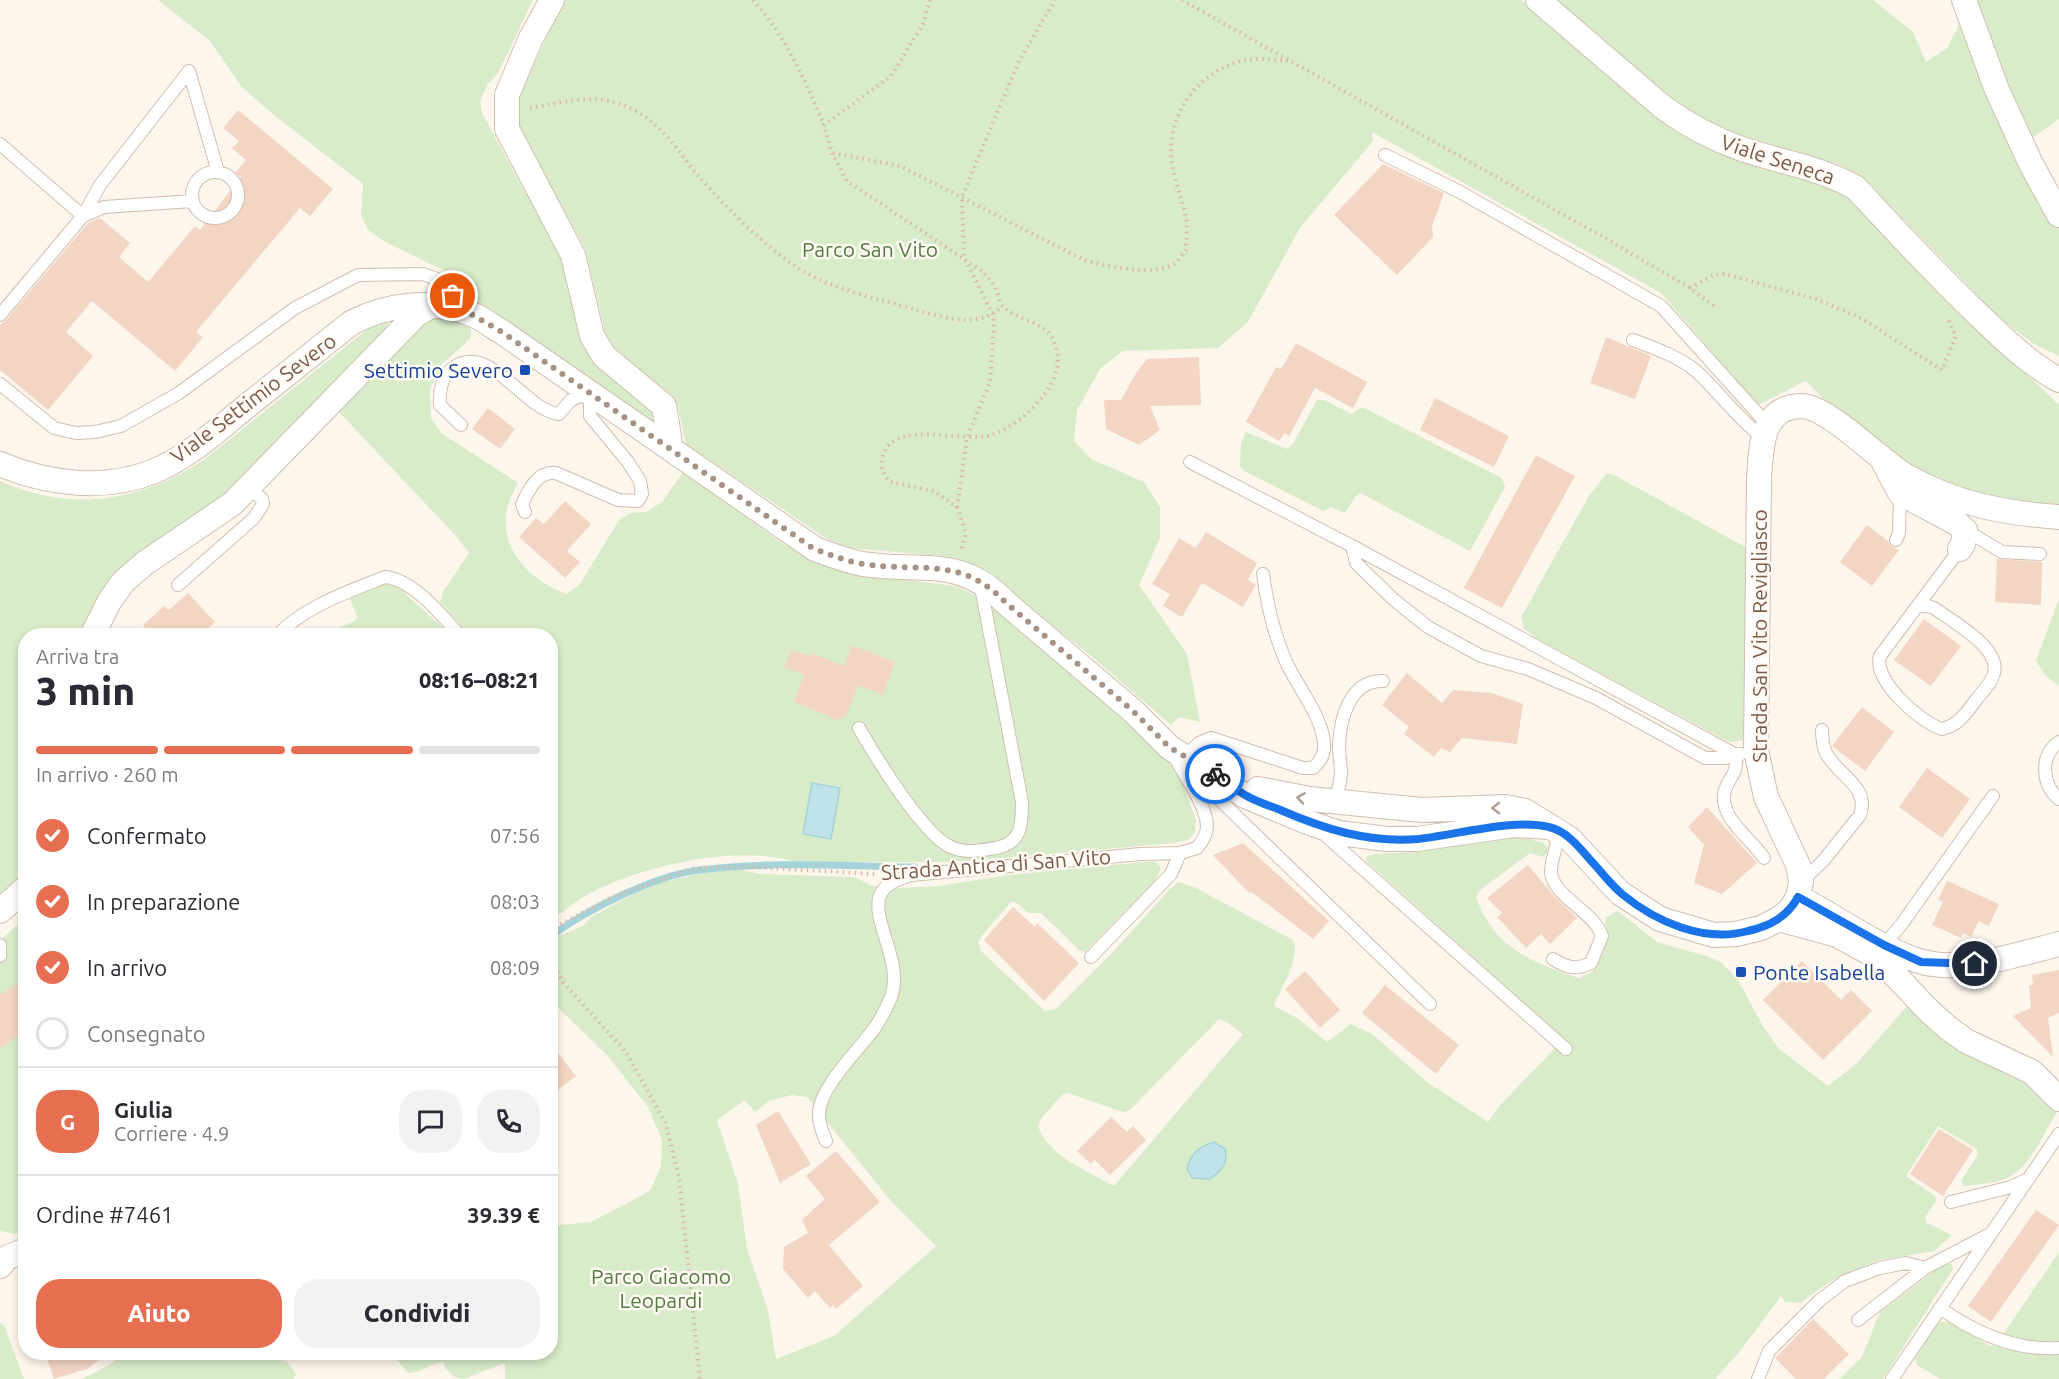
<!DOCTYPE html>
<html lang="it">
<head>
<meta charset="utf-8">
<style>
	:root { --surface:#fff; --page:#f2f2f3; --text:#2b2b33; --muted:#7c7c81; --line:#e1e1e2; --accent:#e76f51 }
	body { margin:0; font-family:Ubuntu,sans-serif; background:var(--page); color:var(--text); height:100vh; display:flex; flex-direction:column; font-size:22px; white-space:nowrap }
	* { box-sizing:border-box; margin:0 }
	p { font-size:20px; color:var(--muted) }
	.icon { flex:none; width:33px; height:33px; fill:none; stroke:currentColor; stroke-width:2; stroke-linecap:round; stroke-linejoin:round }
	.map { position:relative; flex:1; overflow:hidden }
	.drawer { position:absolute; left:18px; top:628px; width:540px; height:732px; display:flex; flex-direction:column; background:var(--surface); border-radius:24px; box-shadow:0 3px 9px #0003 }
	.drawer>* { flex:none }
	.pin { position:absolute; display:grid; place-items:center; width:51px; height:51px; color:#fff; margin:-26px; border:3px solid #fff; border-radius:50%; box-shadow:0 2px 6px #0007 }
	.courier { position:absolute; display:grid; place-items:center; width:60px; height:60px; margin:-30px; border:4px solid #1a73e8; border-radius:50%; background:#fff; color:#222; box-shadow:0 2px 8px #0007 }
	.overview em { font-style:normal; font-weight:800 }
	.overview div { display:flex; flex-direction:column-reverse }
	.overview { display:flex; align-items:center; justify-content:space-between; height:102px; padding:0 18px }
	h1 { font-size:39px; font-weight:800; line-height:45px }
	.bar { display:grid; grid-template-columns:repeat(4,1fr); gap:9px 6px; align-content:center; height:72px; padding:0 18px }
	.bar i { height:8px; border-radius:4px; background:var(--line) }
	.bar .active { background:var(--accent) }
	.bar p { grid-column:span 4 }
	.line { display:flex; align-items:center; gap:15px; padding:0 18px; border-top:2px solid var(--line) }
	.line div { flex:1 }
	.round { display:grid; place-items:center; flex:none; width:63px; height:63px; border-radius:24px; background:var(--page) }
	ol { padding:0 18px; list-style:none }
	li { display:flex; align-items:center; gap:18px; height:66px }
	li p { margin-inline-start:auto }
	li .icon { padding:6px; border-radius:50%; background:var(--accent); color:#fff; stroke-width:4 }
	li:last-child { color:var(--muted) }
	li i { width:33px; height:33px; border:3px solid var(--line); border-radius:50% }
	.action { display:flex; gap:12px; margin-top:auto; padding:12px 18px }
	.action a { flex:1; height:69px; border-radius:24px; background:var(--accent); color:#fff; font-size:24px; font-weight:800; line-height:69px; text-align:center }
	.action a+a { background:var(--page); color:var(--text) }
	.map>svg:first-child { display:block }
	.green { fill:#d8ecc9; fill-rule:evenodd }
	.water { fill:#bfe3e8; stroke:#a5d3da; stroke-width:1.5 }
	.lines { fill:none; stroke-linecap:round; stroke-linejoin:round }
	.stream { stroke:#a5d3da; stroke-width:7 }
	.building { fill:#f3d5c3 }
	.lane-casing { stroke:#d1beb0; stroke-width:14 }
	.street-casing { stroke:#d1beb0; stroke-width:26 }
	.path { stroke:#d9b8a5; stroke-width:4; stroke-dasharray:1.5 4.5; stroke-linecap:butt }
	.lane { stroke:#fff; stroke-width:12 }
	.street { stroke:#fff; stroke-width:24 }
	.oneway { stroke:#af9d94 }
	.done { stroke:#a89285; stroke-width:6; stroke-dasharray:0 10.8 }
	.route { stroke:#1a73e8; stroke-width:8 }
	.transit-dot { fill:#1a4fb4; stroke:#fffaf3; stroke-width:2 }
	.labels { text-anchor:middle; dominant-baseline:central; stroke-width:5; stroke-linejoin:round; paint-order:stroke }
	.street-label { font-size:21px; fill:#7a5c4d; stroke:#fffaf3 }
	.park-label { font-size:21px; fill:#537a41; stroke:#fffaf3 }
	.transit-label { font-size:21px; fill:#164399; stroke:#fffaf3; text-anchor:end }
</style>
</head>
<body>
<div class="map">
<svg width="2059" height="1379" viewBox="0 0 2059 1379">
	<rect width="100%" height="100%" fill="#fdf6ec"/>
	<path class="green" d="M158,0h375l-35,73 -11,12 -7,16 2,12 39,72 33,54 8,20 19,75 10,25 36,31 28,19v15l-190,-130 -20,-23 -60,-29 -17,-12 -7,-15 2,-31 -88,-68 -33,-29 -33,-47z
		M564,0h957l157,131 159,59 17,13 84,87 121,115v101l-80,-8 -58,-26 -76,-51 -39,-40 -48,24 -97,-112 -289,-161 1,9 -73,87 -52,94 -30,26 -95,3 -23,18 -23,41 -3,31 17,18 53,23 16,25v31l-21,47 48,69 13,68 -21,-5 -8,8 -81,-70 -73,-57 -25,-25 -47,-17 -97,-8 -21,-9 -141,-95 -8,-36 -8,-12 -52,-42 -12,-18 -21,-88 -65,-117 -3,-13v-17z
		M1554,0h319l40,32 13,30 21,-14 14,-27 58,144 22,43 18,17v131l-25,-12 -36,-27 -135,-140 -25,-13 -120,-36 -49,-27z
		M1972,0h87v119l-30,21z
		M444,316l27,8v14l-29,26 -12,25 1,29 10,15 77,50c-4,8 -9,17 -11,26 -9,40 25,73 60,85l13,-10 39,-64 11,-7 16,-1 16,-10 21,-30 96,69 30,18 47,15 100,12 33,16 187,164 20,54 -1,13 -7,7 -13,3 -220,19h-161c-55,-19 -159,5 -209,34 -12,7 -22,17 -34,23l-1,-283h-80l-30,-34 3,-10 26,-39 -12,-16 -120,-127 86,-88z
		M379,320l8,2 3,6 -55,61 -252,247h-57l-1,235 -25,29v-419c73,32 140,21 205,-22z
		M1317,400h7l27,14 11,-7 140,71 3,9 -35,64 -110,-58 -5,4 -10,16 -14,-6 -8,4 -77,-39 -6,-6 1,-23 5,-11 41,17 6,-5z
		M1607,473l9,3 133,73 -2,153 -4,38 -12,2 -6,-2 -186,-100 -15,-11 -3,-12 68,-121z
		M384,583l13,3 55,50h-122l9,-8 17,-8 1,-4 -7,-17z
		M2059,599v87l-14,-11 -9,-14z
		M1505,832l38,11 5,4v5l-5,5 -13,-4 -50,37 -4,7c18,51 55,65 103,81l13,-6 11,-19 5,-18 -3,-11 1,-7 12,-6 39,31 49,14 15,6 17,18 25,46 16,23 49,37 28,-22 53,-60 134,87 14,21c-12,19 -22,44 -39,59 -13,12 -37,13 -54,15l-3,-5 17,-27 -1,-5 -39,-23 -32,50 29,20 1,5 -11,16 2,6 25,12 -18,16 -58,10 -45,20 -31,22 -15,-1 -4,-6 -40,54 -26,29h-1210v-16l-41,16c-11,0 -17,-7 -21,-17 -13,1 -21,11 -35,11l-17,-20h159l1,-127 40,-4 59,-31 11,-25 1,-26 -14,-33 -41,-52 -56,-54v-65l3,7 3,-6 26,-11 8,-9 50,-27 22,-8 50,-11 28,-1 19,4 94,3 19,9 26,2 39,-2 71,-11 146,-14 6,7 -6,13 -70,71 -6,-2 -38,-37h-12l-14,-11h-4l-30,35 -3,6 3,8 64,60 11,-2 55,-55 58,-64 9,-8 16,5 99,53c8,20 -12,47 -19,66l23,12 30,24 24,-18 21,10 55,48 61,40 13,-18 63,-65 -198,-178v-4l9,-3 41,-2zM1219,1019l9,4 15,11 -129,152c-26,-15 -66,-30 -76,-60l4,-9 21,-23 5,-1 55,19 7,-2zM792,1095l15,2 83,103 46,46 -102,90 -58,23 -8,-49 -21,-61 -9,-65 -21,-64 28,-20 10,12 14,-11z
		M25,918l1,313 -10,3 -16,-3v-290z
		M2059,1252v127h-119l-23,-14 -2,-7 23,-36h11l41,24 6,-1z
		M1943,1264h9l1,5 -70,110h-44l23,-22 18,-45z
		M0,1323l4,2 20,54h-24z
		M123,1353h141l24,10 8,11 -2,5h-212l29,-15z"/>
	<path class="water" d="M812,783l28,5 -9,51 -28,-5z
		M1214,1142l11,7c4,14 -5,24 -16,30l-17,-1 -5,-9c3,-15 12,-23 27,-27z"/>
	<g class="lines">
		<path class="stream" d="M550,937c36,-27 105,-62 150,-67 70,-9 144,-4 215,-3"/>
	</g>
	<path class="building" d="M238,110l95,79 -23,27 -10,-8 -104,124 7,5 -28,34 -83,-70 -26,31 27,24 -45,54 -48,-40v-45l6,-5 82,-97 12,-5 30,25 -11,14 29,25 47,-56 5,4 41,-53 -6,-4 11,-13 -14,-12 7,-7 -16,-13z
		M1383,164l61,29 -12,33 1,11 -36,38 -63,-60z
		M1606,337l45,19 -16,43 -45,-16z
		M1296,343l71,39 -14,26 -38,-20 -26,48 -5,-3 -5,8 -33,-19 30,-55 5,2z
		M1199,357l2,48 -51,1 10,24 -21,15 -33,-16 -2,-29h17l15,-27 11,-14z
		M1435,398l74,38 -15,31 -74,-37z
		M488,408l27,21 -15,20 -28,-20z
		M1536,455l39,21 -73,132 -38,-20z
		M565,501l26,23 -24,27 13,11 -15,16 -46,-41 17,-19 8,6z
		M1867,525l21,16 4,6 7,3 -27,36 -32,-24z
		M1206,532l51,31 -9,17 8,5 -13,22 -41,-24 -20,34 -19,-11 7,-12 -18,-10 27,-46 17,10z
		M1997,559l45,3 -1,43 -46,-3z
		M188,593l27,29 -15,14h-48l-9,-11 21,-19 5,4z
		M1924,619l37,27 -30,40 -37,-26z
		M852,645l43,17 -12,33 -25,-10 -12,31 -9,4 -43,-18 10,-27 -20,-8 7,-17 19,6 1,-3 33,13z
		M1407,673l35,30 11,-13 39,3 31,11 -6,40 -55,-6 -12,14 -9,-4 -7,9 -30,-23 5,-7 -27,-22z
		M1862,707l32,25 -29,39 -33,-25z
		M1927,768l43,31 -28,39 -43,-31z
		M1707,807l50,56 -35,31 -28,-11 10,-38 -16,-18z
		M1243,843l86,78 -16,18 -60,-46 -5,-1 -35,-37z
		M1528,865l25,30 24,23 -27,26 -9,-10 -15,14 -29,-31 5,-4 -15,-15z
		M1947,881l52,23 -10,22 -10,-5 -8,16 -8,-4 -2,5 -29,-13 11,-23 -5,-2z
		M1013,907l22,20 2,-4 42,40 -35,38 -60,-61z
		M1802,961l39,39 10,-10 21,21 -49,49 -60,-60z
		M2059,970v43l-11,5 5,39 -40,-41 18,-8 -2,-22 4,-1 -1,-10z
		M1305,971l35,39 -20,18 -35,-39z
		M26,978v53l-26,17v-53z
		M1385,985l74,60 -23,29 -74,-61z
		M550,1043l26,33 -26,20z
		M778,1111l33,53 -31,19 -24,-58z
		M1111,1117l16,15 6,-6 13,14 -36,35 -15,-15 -4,4 -14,-13z
		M1939,1129l34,21 -30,46 -33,-22z
		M836,1151l44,51 -51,43 34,41 -27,23 -3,-4 -3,3 -15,-17 -7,7 -25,-29 1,-22 24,-14 -6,-13 23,-21 -19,-23z
		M2036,1210l23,15 -68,97 -23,-16z
		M1813,1319l36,35 -25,25h-28l-21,-21z
		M45,1353h63l-21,16 -33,10z"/>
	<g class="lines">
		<defs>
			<path id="lane" d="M189,71l29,101
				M0,144l83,72 17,-31 89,-114
				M1385,155l75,37 201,114 106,118
				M192 195a23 23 0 1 1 46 0a23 23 0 1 1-46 0Z
				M0,315l83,-99 21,-9 89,-6
				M1633,340c21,8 45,16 63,31 23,21 41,47 66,66
				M0,384l54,44 22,5 19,-1 26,-6 58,-33 116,-85 63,-33 65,-1 20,7 10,15 -1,12
				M461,425l-21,-20c-1,-14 2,-30 14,-38 37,-24 70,43 105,47l12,-14 19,-8v24l38,46 12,19 2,13 -4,7 -20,-1 -62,-27c-18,-2 -27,16 -34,31l3,8
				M1190,462l162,84 4,17 37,36 35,28 53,29 47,13 68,29 109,60h20l11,-3c1,22 -5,18 -11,35 -8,27 26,48 39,68
				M1965,530l37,22 38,2
				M1896,540l3,-7 1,-40
				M1352,546l384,209 5,-1
				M178,585l76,-67 9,-14 -1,-5 -13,-12
				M1917,607l9,-2 8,3c18,13 67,40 60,65 -2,10 -12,19 -18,27 -10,13 -17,25 -34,29 -22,-7 -69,-48 -62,-73l80,-107
				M277,636c24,-28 73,-45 108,-59 27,2 57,38 75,59
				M859,728c16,28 64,107 92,119 14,7 31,3 45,1 26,-5 26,-24 26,-46l-42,-220
				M2059,742c-20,14 -17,43 0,57
				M1184,757l15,-14 12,-5 92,30h10c7,-6 12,-14 11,-24 -1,-26 -26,-57 -37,-80 -13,-29 -20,-59 -24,-90
				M1187,768l243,236
				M1336,801c2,-9 4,-18 5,-27 0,-10 -2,-19 -2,-28 1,-28 11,-66 44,-65
				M1327,837l239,212
				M1801,882l22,-21 37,-46c10,-29 -22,-39 -34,-62 -3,-7 -4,-16 -4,-23
				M0,945v11
				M1884,945l17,-20 92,-129
				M1091,957l80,-83 9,-21
				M1553,959c14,9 23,11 38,4l11,-27c-8,-25 -49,-39 -51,-64 -1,-7 7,-30 8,-41
				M826,1141c-4,-9 -7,-18 -7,-27 0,-27 42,-66 57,-88 6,-9 11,-19 15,-29 14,-38 -26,-82 -8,-107 7,-9 18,-11 28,-15l230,-21 39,-1 17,-5c5,-7 10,-13 10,-22 0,-19 -24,-54 -34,-71
				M1951,1202l60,-15 15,-7
				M1940,1308c35,25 75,43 119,40
				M1858,1320l67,-52 63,-33
				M1758,1379l11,-28 51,-51 25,-19 35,-13 26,-5 19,5
				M1892,1379l167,-245"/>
			<path id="street" d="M552,0l-22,40 -23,55v34l66,126 19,81 12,20 60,50 7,43
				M1538,0l126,108c25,18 50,31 78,41 39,13 79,19 114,39 42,45 83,90 128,132 23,22 47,45 75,60
				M1964,0l33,90 34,74 28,51
				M1884,463l16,30 58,31 7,6 -2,14 -3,5
				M0,464c47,20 104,27 152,8 36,-14 65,-42 95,-66 34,-27 69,-55 104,-83 35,-19 80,-24 118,-10 12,4 22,13 33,19l313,217c16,6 31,12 48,15 57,9 98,-9 143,39l127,108 36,36 76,49 62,26 32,11 48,6h30l97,-14 35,2
				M92,636l17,-34 14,-20 22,-19 87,-59 185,-190 16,-9
				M1258,789l52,10 112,11 83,-3 20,4 45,28 50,54 40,26 54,16 22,-1 25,-6 18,-9 12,-10 7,-12 3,-15 -3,-17 -32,-68 -10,-47 3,-270c2,-30 1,-73 42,-74 27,0 78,54 105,70 50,28 97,37 153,41
				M1798,897c37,19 82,52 121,64 41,13 100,-7 140,-17
				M0,911l26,-23
				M1779,919l58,16 42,23 48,51 21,19 18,13 66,31 27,27
				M0,1266l8,-9 18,-7"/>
		</defs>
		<use href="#lane" class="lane-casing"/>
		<use href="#street" class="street-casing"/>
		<path class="path" d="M753,0c33,37 52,80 71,125
			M930,0l-7,24 -32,52 -67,49 8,28 15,28 135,90c5,6 11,12 14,18 2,5 3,13 7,17 12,14 41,15 49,32 9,18 7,32 -2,48 -13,21 -35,41 -59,49 -27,9 -94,-16 -107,18 -5,13 -1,20 6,29l44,9 23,16 9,26 -5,18
			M1182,0l416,234 92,54 25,19
			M530,108c39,-6 67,-18 106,3 28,15 44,44 65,68 29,32 61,65 97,89 32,21 82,31 119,42 28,8 63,19 85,-4
			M833,153l67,13 182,93c22,7 70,18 92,5 4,-3 9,-10 12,-14 0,-10 2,-21 0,-32 -4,-21 -15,-45 -15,-67 0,-42 29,-79 70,-90 16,-4 35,-1 51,0
			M1690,288l24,-13 11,-1 91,25 45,19 81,52 14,-34 -9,-19
			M957,507l10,-69 23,-56 4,-59 -1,-8 -29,-58 -2,-60 56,-134 37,-63
			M550,930l62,-33 83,-29 56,-1 124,7
			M550,955l12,26 64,71 39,70 14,55 21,202"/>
		<use href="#lane" class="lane"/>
		<use href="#street" class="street"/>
	</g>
	<defs><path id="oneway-chevron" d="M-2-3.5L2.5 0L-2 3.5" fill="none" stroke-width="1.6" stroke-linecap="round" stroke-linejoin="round" transform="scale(1.5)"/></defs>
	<g class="oneway">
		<use href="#oneway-chevron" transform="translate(1301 798) rotate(-171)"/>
		<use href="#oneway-chevron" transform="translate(1496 808) rotate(179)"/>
	</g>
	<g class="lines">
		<path class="done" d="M453,296v12l18,6 31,18 312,217c17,6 32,12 49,15 57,9 98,-9 143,39l127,108 36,36 46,27"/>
		<path class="route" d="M1215,774c10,6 19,15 30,21 10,6 22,10 33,14 46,20 89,34 140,30 38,-4 96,-21 131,-12 19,4 33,24 45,37 9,10 18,22 28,30 34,28 82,49 126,37 22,-5 39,-14 50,-34l86,48 37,17 54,2"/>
	</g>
	<g class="transit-dot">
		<rect x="519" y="364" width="12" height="12" rx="3"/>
		<rect x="1735" y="966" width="12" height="12" rx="3"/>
	</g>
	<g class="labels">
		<g class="street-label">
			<text transform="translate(1778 159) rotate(18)">Viale Seneca</text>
			<text transform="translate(253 398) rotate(-37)">Viale Settimio Severo</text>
			<text transform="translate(1759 636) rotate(-90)">Strada San Vito Revigliasco</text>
			<text transform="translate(996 864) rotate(-4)">Strada Antica di San Vito</text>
		</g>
		<g class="park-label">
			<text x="870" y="249">Parco San Vito</text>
			<text x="661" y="1276">Parco Giacomo<tspan x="661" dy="24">Leopardi</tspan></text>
		</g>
		<g class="transit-label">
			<text x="513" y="370">Settimio Severo</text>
			<text x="1753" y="972" text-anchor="start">Ponte Isabella</text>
		</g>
	</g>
</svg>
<div class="pin" style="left:453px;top:296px;background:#ea580c"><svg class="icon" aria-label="bag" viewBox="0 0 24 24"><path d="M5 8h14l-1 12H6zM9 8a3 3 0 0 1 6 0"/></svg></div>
<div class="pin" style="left:1975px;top:964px;background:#1f2937"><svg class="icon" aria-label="home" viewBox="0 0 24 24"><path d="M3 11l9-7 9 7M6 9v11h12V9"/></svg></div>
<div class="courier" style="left:1215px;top:774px"><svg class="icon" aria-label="bike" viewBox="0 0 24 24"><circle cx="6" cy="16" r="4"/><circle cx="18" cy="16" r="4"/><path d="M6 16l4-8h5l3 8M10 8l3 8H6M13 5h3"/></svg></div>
<section class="drawer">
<div class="overview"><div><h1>3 min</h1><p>Arriva tra</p></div><em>08:16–08:21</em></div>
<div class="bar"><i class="active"></i><i class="active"></i><i class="active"></i><i></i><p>In arrivo · 260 m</p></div>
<ol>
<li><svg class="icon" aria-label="check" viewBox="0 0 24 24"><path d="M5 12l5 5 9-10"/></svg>Confermato<p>07:56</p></li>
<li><svg class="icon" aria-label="check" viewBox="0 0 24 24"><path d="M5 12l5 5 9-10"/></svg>In preparazione<p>08:03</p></li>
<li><svg class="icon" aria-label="check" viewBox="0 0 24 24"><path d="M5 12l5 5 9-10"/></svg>In arrivo<p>08:09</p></li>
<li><i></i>Consegnato</li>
</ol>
<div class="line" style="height:108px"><b class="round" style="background:var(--accent);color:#fff">G</b><div><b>Giulia</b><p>Corriere · 4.9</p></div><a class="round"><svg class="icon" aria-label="chat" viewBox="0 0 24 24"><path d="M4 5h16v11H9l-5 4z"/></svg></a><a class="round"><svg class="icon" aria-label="phone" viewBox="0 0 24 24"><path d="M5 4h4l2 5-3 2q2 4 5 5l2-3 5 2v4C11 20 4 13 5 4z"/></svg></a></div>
<div class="line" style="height:78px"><div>Ordine #7461</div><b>39.39 €</b></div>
<div class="action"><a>Aiuto</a><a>Condividi</a></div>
</section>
</div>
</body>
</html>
